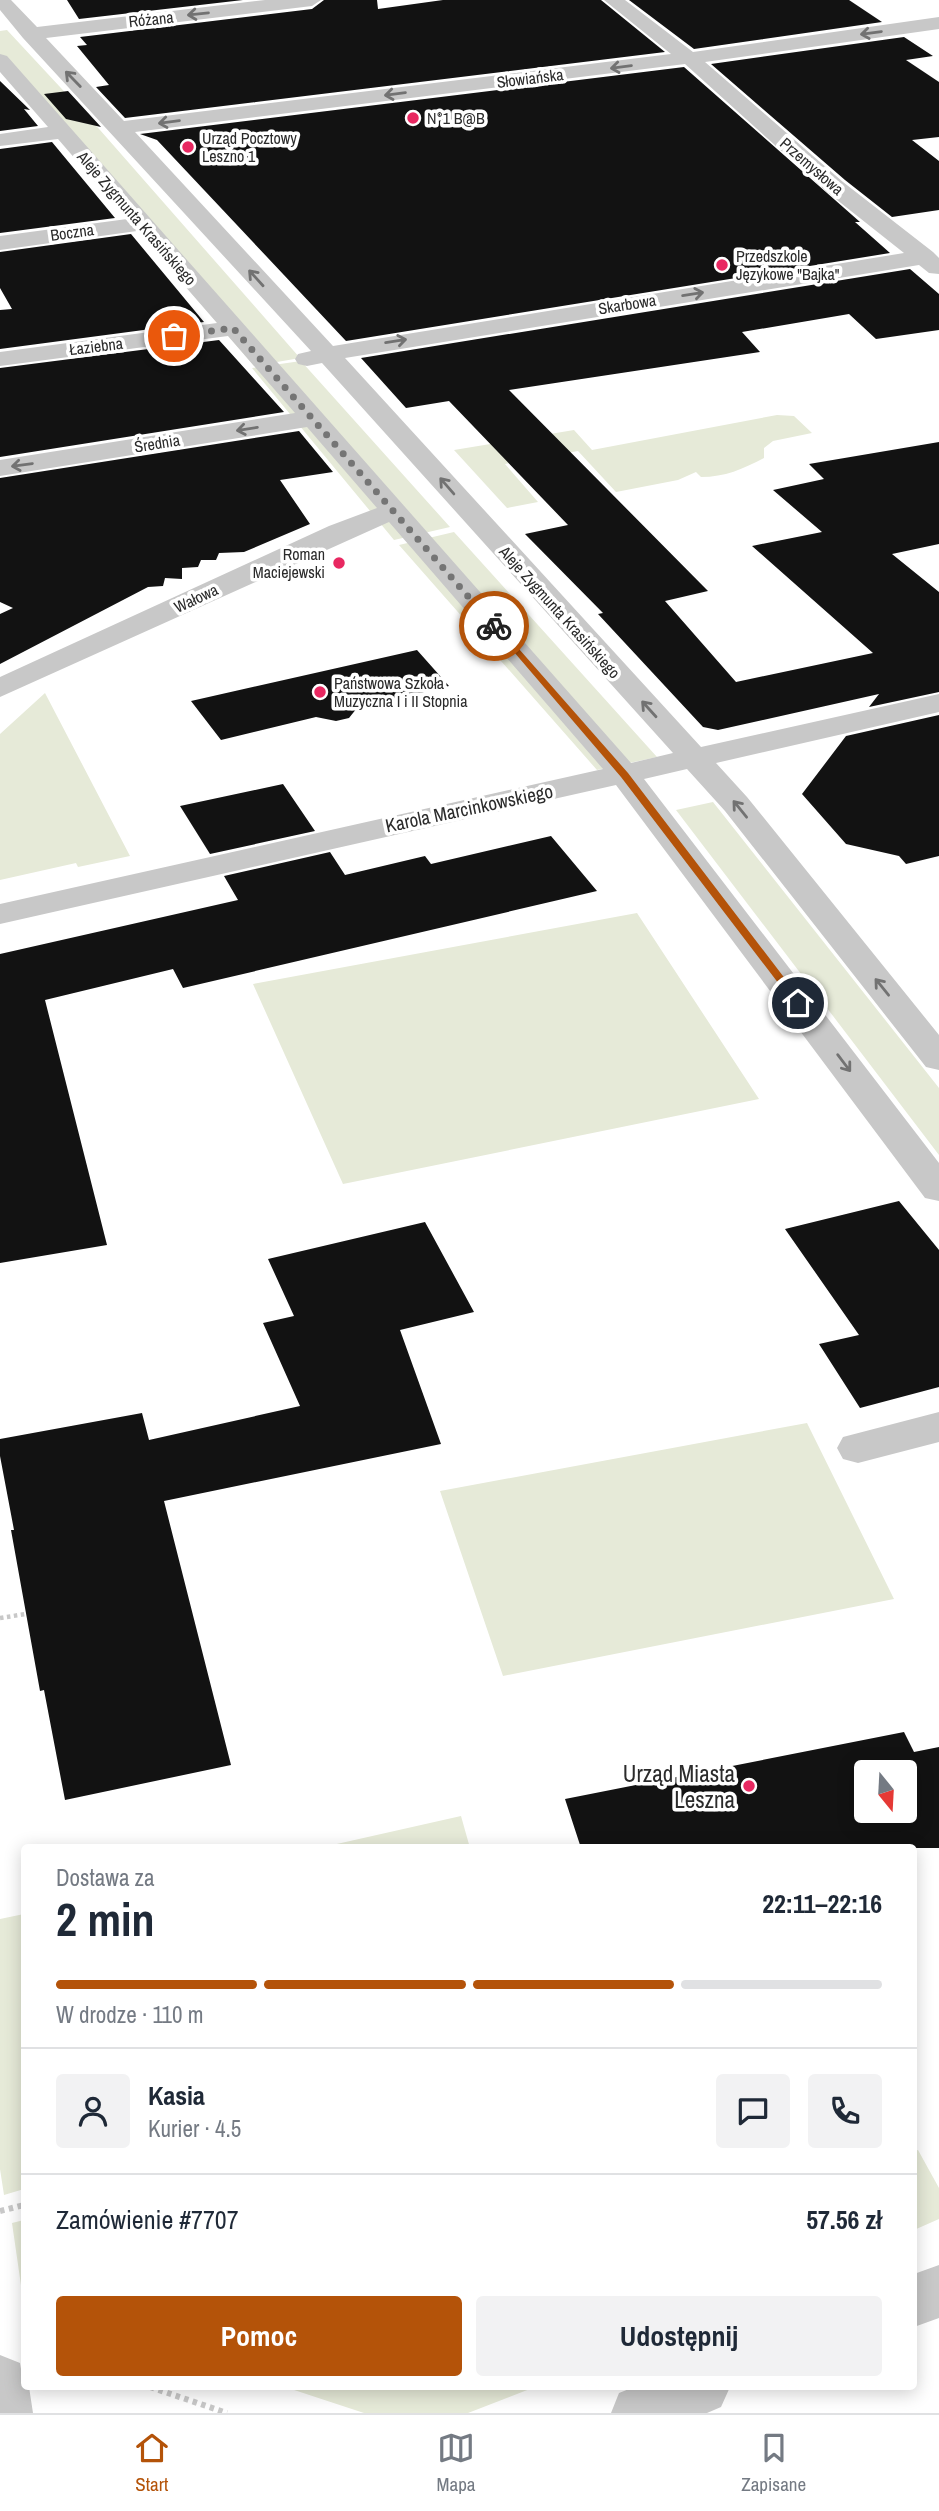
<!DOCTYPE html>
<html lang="pl">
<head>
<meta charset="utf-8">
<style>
	:root { --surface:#fff; --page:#f2f2f3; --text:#1f2937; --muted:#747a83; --line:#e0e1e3; --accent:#b45309 }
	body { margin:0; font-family:"Archivo Narrow",sans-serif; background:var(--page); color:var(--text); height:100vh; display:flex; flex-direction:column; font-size:26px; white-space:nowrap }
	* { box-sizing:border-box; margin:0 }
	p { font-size:23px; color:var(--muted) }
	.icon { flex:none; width:38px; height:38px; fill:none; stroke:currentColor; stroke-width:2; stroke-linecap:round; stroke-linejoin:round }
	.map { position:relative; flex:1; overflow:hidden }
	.sheet { position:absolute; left:21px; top:1844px; width:896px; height:546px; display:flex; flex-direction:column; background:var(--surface); border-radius:7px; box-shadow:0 4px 18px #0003 }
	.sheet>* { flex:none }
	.needle { width:46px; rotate:162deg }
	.fabs { position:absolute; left:854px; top:1760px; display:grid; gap:14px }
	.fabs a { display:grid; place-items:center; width:63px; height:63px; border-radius:7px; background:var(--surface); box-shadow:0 4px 18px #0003; font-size:35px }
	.pin { position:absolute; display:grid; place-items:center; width:60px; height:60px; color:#fff; margin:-30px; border:4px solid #fff; border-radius:50%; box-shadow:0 2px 7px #0007 }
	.courier { position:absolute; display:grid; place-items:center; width:70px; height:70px; margin:-35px; border:5px solid #b45309; border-radius:50%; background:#fff; color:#222; box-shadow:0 2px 9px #0007 }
	.summary em { font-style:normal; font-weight:700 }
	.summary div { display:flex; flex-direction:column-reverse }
	.summary { display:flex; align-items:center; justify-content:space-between; height:119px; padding:0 35px }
	h1 { font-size:46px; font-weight:700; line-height:52px }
	.bar { display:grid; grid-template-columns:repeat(4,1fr); gap:10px 7px; align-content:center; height:84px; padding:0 35px }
	.bar i { height:9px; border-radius:5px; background:var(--line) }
	.bar .on { background:var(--accent) }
	.bar p { grid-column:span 4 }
	.line { display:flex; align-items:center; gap:18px; padding:0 35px; border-top:2px solid var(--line) }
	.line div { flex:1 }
	.round { display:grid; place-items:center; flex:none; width:74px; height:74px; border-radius:7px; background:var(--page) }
	.cta { display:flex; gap:14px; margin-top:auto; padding:14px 35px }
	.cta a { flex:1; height:80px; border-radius:7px; background:var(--accent); color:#fff; font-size:28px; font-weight:700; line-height:80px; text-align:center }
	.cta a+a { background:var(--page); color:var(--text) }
	.tabs { display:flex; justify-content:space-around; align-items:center; height:98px; border-top:2px solid var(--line); background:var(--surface); font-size:19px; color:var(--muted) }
	.tabs a { display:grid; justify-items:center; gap:4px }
	.tabs .on { color:var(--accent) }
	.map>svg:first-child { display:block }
	.green { fill:#e6ead8 }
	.building { fill:#121212; fill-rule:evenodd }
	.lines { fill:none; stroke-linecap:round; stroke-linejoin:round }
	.path-far1 { stroke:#c8c8c8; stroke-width:4.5; stroke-dasharray:3.5 3.5; stroke-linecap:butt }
	.path { stroke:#c8c8c8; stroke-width:6; stroke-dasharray:4.5 4.5; stroke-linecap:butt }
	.minor { fill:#c8c8c8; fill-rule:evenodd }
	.oneway { stroke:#727272 }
	.route { fill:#b45309 }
	.done { stroke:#757575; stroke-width:7; stroke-dasharray:0 12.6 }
	.poi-dot { fill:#e82861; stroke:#fff; stroke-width:2.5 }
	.labels { text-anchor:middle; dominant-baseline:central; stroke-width:7; stroke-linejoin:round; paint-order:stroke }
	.far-street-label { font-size:16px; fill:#2b2b2b; stroke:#fff }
	.far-poi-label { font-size:16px; fill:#2b2b2b; stroke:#fff; text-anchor:start }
	.street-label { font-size:19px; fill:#2b2b2b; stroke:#fff }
	.near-poi-label { font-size:23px; fill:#2b2b2b; stroke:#fff; text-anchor:end }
</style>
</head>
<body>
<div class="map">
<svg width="939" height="2413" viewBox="0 0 939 2413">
	<rect width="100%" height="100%" fill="#fff"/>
	<path class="green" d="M7,30l93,100 200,228 -46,8 -254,-297v-38z
		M301,361l149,166 -56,13 -142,-172z
		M777,415l17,1 18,17 -39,8 -9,7v10c-21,11 -39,19 -63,19l-5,-5 -18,8 -62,12 -38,-41 -73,13 33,38 -31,6 -53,-58 120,-20 18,20z
		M454,532l203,225 -60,13 -198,-225z
		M45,693l85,163 -52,11 -2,-4 -76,17v-146z
		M713,802l226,286v67l-263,-345z
		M637,913l122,186 -416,85 -90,-200z
		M807,1423l87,176 -391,77 -63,-185z
		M461,1816l9,32h-151z
		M24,1914v275l-20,6 -4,-26v-250z
		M918,2150l21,38v31l-25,11v-79z
		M24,2220v86l-12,-83z
		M285,2387h250l-67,26h-104z"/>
	<path class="building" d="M67,0h176l-164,19z
		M324,0h53l1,9 65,-9h158l64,52 -540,66 -29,-31 13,-2 -32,-39 10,-1 -7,-8 232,-28z
		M629,0h220l33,22 -188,27z
		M904,37l29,19 -27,4 33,22v55l-27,3 27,21v49l-47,7 -47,-37 -134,-116z
		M684,67l176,155h-5l35,31 -544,88 -189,-201 -17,-6z
		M0,81l30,29 -6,-1 14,17 -38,5z
		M68,91l33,36 -35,-8 -22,-25z
		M52,142l63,76 -115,15v-84z
		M131,234l73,88 -204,27v-39l12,-1 -12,-21v-36z
		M910,269l29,25v36l-63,9 -27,-25 -107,18 18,20 -251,38 199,201 -43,10 71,81 137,-29 -121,-107 70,-14 -49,-42 51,-11 -15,-15 130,-22v102l-47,10 47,38v100l-70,15 10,-13 -161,36 -15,-3 -105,-113 5,-1 -78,-79 43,-9 -119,-124 -43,7 -45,-50z
		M219,340l65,72 -284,45v-89z
		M299,431l34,41 -53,8 30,44 -66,28 -25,1 -3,7h-15l-3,7 -16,1v11l-17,-1 -2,8 -15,1 -148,77v-50l13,-6 -13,-6v-124z
		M417,650l32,36 -92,22 -8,10 -13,3 -20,-4 -95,23 -30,-39z
		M939,715v141l-33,8 -7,-8 -53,-12 -44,-50 44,-58z
		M283,784l32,47 -105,23 -30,-48z
		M551,836l46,55 -414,97 -10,-19 -128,31 62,245 -107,18v-309l238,-54 -14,-24 106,-24 15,23 80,-19 6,8z
		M899,1201l40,49v137l-79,21 -41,-64 40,-9 -74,-106z
		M425,1222l49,90 -74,18 41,114 -277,57 67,264 -166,35 -21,-110 -4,1 -29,-161h3l-14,-74v-17l142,-26 7,27 151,-34 -37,-83 31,-7 -26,-57z
		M904,1732l10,20 25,-5v101h-358l-16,-49zM866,1773h39v38h-39z"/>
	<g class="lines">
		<path class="path-far1" d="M0,1618l26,-4"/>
		<path class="path" d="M0,2211l24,-6
			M150,2387l77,26"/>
		<path class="minor" d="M0,0h11l26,27 228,-27h56l-9,6 -266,32 78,83 547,-67 -67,-54h21l68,52 246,-35v12l-234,33 138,120 90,70 6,6v16l-10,-1 -10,-8 -574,93 356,389 238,-53v18l-223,51 31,34 192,238v35l-13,-3 -201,-256 -38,-42 -43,10 295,384v38l-14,-3 -309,-413 -616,139v-20l603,-135 -214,-247 -389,175v-20l329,-151 48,-18 -70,-81 -307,49v-16l295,-47 -67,-77 -228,30v-14l217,-29 -80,-92 -137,19v-14l127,-17 -69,-80 -58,7v-12l48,-7 -48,-55v-18l7,2 624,707 42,-10 -351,-390 -15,3 -9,-2 -3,-5 3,-5 13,-3 -288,-313 -23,-28zM685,64l142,128 77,61 -571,93 -198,-214z
			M939,1412v30l-81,21 -15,-4 -6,-11 6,-11z
			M939,2265v53l-25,9v-53z
			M0,2355l20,8 4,24h5l4,26h-33z
			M634,2387h96l-9,20 -14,6h-96l8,-20z"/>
	</g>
	<defs><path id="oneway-shaft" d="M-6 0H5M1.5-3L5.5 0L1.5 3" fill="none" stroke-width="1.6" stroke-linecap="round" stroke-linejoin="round" transform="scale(1.75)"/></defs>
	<g class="oneway">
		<use href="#oneway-shaft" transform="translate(198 14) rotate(174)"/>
		<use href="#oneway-shaft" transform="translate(871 33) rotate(172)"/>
		<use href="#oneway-shaft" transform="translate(621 67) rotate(173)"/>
		<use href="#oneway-shaft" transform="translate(73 79) rotate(-134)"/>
		<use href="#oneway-shaft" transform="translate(395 94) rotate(173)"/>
		<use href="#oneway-shaft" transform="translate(169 122) rotate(173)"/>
		<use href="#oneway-shaft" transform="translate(256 278) rotate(-132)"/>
		<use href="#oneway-shaft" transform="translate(693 294) rotate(-9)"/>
		<use href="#oneway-shaft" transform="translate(396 341) rotate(-9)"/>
		<use href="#oneway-shaft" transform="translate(247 429) rotate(171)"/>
		<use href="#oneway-shaft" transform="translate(22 465) rotate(172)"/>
		<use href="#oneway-shaft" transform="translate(447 486) rotate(-131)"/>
		<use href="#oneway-shaft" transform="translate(649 709) rotate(-132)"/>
		<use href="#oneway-shaft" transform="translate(740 809) rotate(-129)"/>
		<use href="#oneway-shaft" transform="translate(882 987) rotate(-129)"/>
		<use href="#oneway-shaft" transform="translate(844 1063) rotate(53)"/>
	</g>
	<path class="route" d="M490,624h7l131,149 174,228v4h-7l-174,-228z"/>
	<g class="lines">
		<path class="done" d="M174,336l59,-8 261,298"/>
	</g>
	<g class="poi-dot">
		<circle cx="413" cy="118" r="7"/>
		<circle cx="188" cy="147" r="7"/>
		<circle cx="722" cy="265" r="7"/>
		<circle cx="339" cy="563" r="7"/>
		<circle cx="320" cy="692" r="7"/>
		<circle cx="749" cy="1786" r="7"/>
	</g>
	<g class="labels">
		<g class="far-street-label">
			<text transform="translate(151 19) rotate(-6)">Różana</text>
			<text transform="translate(530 78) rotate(-7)">Słowiańska</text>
			<text transform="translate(812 166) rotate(41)">Przemysłowa</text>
			<text transform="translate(137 218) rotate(49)">Aleje Zygmunta Krasińskiego</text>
			<text transform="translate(72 232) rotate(-8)">Boczna</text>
			<text transform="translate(627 304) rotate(-9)">Skarbowa</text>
			<text transform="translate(96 346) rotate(-7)">Łaziebna</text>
			<text transform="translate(157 443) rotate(-9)">Średnia</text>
			<text transform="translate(196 598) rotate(-25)">Wałowa</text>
			<text transform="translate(560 612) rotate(48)">Aleje Zygmunta Krasińskiego</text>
		</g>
		<g class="far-poi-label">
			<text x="427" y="118">N°1 B@B</text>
			<text x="202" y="138">Urząd Pocztowy<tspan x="202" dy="18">Leszno 1</tspan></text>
			<text x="736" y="256">Przedszkole<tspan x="736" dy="18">Językowe "Bajka"</tspan></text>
			<text x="325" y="554" text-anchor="end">Roman<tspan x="325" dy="18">Maciejewski</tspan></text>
			<text x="334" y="683">Państwowa Szkoła<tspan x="334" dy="18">Muzyczna I i II Stopnia</tspan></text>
		</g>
		<g class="street-label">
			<text transform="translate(469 808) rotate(-12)">Karola Marcinkowskiego</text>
		</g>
		<g class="near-poi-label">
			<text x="735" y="1773">Urząd Miasta<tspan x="735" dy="26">Leszna</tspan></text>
		</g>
	</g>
</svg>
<div class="fabs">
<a><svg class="needle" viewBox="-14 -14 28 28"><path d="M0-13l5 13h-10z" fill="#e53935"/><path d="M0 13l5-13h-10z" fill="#747a83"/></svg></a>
</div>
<div class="pin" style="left:174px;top:336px;background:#ea580c"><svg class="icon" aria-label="bag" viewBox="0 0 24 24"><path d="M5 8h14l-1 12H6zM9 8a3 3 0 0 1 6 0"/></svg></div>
<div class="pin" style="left:798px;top:1003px;background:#1f2937"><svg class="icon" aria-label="home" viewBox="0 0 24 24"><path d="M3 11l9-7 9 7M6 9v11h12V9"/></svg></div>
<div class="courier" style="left:494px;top:626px"><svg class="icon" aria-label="bike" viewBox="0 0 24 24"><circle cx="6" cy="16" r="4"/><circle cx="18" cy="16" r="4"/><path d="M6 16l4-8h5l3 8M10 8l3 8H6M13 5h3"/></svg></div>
<section class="sheet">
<div class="summary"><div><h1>2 min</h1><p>Dostawa za</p></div><em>22:11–22:16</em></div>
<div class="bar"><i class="on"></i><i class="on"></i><i class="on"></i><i></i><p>W drodze · 110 m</p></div>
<div class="line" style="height:126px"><a class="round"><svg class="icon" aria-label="person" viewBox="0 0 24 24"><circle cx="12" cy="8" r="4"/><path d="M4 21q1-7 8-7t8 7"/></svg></a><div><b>Kasia</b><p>Kurier · 4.5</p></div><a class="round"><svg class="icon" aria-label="chat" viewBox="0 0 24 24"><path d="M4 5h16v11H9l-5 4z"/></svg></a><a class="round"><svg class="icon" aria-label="phone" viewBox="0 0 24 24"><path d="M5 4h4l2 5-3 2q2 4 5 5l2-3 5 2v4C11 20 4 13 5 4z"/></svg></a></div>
<div class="line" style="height:91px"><div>Zamówienie #7707</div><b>57.56 zł</b></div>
<div class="cta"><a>Pomoc</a><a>Udostępnij</a></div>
</section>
</div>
<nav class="tabs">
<a class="on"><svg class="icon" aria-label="home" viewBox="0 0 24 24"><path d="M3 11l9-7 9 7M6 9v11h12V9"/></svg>Start</a>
<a><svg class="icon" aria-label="map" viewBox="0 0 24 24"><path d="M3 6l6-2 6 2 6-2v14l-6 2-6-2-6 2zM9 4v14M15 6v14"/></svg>Mapa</a>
<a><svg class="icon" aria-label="saved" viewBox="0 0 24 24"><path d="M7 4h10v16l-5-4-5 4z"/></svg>Zapisane</a>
</nav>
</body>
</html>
